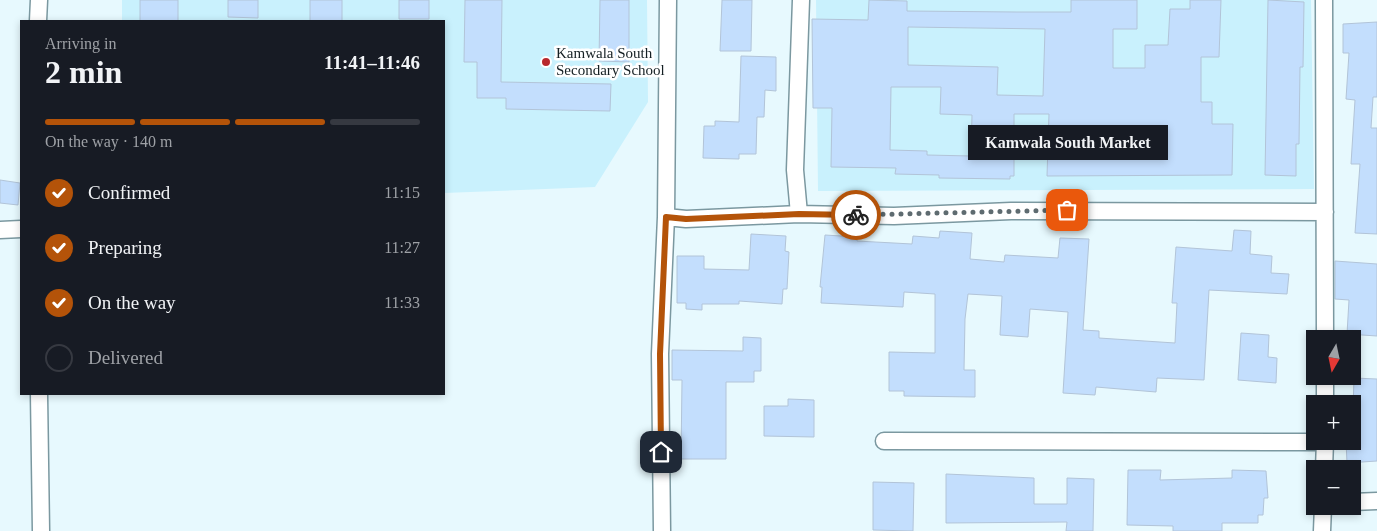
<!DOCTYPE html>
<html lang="en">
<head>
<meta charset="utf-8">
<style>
	:root { --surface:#171b24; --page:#242831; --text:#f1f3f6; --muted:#9ea1a6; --line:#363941; --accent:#b45309 }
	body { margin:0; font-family:Georgia,serif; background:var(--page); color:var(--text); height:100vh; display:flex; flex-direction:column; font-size:19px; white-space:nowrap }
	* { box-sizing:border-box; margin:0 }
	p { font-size:16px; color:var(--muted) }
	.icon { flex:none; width:28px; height:28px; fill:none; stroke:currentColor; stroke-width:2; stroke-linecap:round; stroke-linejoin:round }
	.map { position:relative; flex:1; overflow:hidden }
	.drawer { position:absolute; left:20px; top:20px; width:425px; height:375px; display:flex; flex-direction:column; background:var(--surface); border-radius:0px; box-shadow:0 2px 8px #0003 }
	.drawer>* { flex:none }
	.needle { width:32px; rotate:189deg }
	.tools { position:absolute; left:1306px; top:330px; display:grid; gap:10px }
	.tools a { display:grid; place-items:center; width:55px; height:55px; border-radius:0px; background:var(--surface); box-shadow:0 2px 8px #0003; font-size:25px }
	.pin { position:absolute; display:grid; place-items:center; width:42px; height:42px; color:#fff; margin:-21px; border-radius:10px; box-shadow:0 2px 8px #0006 }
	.courier { position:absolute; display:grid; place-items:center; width:50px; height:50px; margin:-25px; border:4px solid #b45309; border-radius:50%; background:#fff; color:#222; box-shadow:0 1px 6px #0007 }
	.bubble { position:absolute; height:35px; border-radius:0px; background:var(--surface); box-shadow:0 2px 8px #0003; font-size:16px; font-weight:700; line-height:35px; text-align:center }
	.head em { font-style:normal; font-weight:700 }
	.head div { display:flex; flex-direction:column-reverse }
	.head { display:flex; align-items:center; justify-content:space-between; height:85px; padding:0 25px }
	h1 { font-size:32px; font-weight:700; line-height:38px }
	.bar { display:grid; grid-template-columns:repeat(4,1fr); gap:8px 5px; align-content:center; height:60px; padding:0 25px }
	.bar i { height:6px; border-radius:4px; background:var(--line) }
	.bar .active { background:var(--accent) }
	.bar p { grid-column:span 4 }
	ol { padding:0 25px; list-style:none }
	li { display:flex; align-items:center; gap:15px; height:55px }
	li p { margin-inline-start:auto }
	li .icon { padding:5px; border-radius:50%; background:var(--accent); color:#fff; stroke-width:4 }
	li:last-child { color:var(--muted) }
	li i { width:28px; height:28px; border:2px solid var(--line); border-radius:50% }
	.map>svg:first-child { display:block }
	.built { fill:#c9f1fd }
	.building { fill:#c3defd; stroke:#b2c4d8; fill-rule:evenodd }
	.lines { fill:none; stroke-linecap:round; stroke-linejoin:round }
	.minor-casing { stroke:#7b98a0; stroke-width:19 }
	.minor { stroke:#fff; stroke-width:16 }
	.done { stroke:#5e6b70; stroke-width:5; stroke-dasharray:0 9 }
	.route { stroke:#b45309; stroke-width:6 }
	.poi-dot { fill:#b8282d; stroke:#fff; stroke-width:2 }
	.labels { text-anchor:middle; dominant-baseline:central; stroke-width:5; stroke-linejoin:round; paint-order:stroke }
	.poi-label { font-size:15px; fill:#141f23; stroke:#fff; text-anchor:start }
</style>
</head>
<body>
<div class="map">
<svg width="1377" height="531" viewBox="0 0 1377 531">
	<rect width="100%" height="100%" fill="#e7f9fe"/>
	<path class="built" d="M122,0h525l1,102 -53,85 -151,6v-172h-322z
		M816,0h495l3,189 -496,2z"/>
	<path class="building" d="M140,0h38v21h-38z
		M228,0h30v18l-30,-1z
		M310,0h32v21h-32z
		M399,0h30v19h-30z
		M465,0h37l-1,82 110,2 -1,27 -104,-2v-11h-29v-36h-13z
		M600,0h29v62l-30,-1z
		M722,0h30l-1,51h-31z
		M869,0l38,1v10l109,1h55v-12h66v29h-24v39h32v-23h23l2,-36h20v-9h31l-2,57h-18v45h11v22h21l-1,51 -185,1 2,-62h-35v62h-4v3l-71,-1v-3l-44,-1 1,-6 -65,-1 1,-59h-19l-1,-89 56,1zM908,27l137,2 -2,67 -46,-1 1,-28 -90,-2zM891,87h50l-1,27 32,1 -1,41 -44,-1v-4l-37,-1z
		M1268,0l36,2 -1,65h-3l-1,77h-3v32l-31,-1z
		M1377,22v75h-4l-2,31h6v106l-22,-1 5,-69h-9l4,-64 -9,-1 3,-46h-6v-29z
		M741,56l35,1v34l-11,-1 -1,27h-7l-1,37h-17v5l-36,-1 1,-32h11v-5l24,1z
		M0,180l20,3 -2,22 -18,-2z
		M1234,230l17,1 -1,23 22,2 -1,17 18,1 -2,20 -78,-4 -5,90 -47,-2 -1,14 -60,-5 -1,8 -32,-2 5,-81 -38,-3 -2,28 -28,-2 2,-39 -34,-2 -3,25 -1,51h11v27l-71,-1v-5h-15v-39l46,1v-59l-31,-2 -1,15 -82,-4 1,-16h-2l5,-52 32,2v4l55,3 1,-8 26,2 1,-7 32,2 -2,26 34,3 1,-7 53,3 2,-20 29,1 -6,91 16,1v7l76,5 2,-40h-5l4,-56 56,4z
		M751,234l35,2 -1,15 4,1 -2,37h-4l-1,15 -43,-3v3h-37v6l-16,-1v-6h-9v-47h27v13l45,1z
		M1335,261l42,3v72l-30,-2 2,-34 -14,-1z
		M1241,333l28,2 -1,22 9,1 -1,25 -38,-3z
		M743,337l18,1v33h-7v11h-28v77h-45l1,-79h-10v-30l71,1z
		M1354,378l23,1v82l-30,2 -1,-22h6z
		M788,399l26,1v37l-50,-1v-30h24z
		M1128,470h33l-1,10 72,-2v-8l34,1 2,27h-4l-1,17h-5v8h-36v8h-49v-5l-46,-1z
		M946,474l88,4v26h33v-26l27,1 -1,52h-27l1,-9 -121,1z
		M873,482l41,1 -1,48 -40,-1z"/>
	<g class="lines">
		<defs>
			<path id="minor" d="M801,0l-6,170 4,44 95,2 117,-5 314,1
				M1324,0l1,339
				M38,21l1,-21
				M666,217l2,-217
				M0,230l21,-1
				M39,394l2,137
				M1325,404v-28
				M884,441l441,1
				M1324,469l1,-28
				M1352,502l25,-1
				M662,531l-2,-177 6,-137 20,2 113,-5
				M1322,531l1,-25"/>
		</defs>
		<use href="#minor" class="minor-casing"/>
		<use href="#minor" class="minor"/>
	</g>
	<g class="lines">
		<path class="done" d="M856,215l211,-5"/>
		<path class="route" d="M661,452l-1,-98 6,-137 20,2 113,-5 57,1"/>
	</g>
	<circle class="poi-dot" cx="546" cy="62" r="5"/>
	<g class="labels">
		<g class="poi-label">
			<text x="556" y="53">Kamwala South<tspan x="556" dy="17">Secondary School</tspan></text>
		</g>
	</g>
</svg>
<div class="tools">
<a><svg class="needle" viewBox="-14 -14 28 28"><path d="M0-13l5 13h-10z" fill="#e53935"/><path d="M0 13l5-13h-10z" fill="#9ea1a6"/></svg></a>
<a>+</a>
<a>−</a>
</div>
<div class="pin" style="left:1067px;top:210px;background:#ea580c"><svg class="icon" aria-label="bag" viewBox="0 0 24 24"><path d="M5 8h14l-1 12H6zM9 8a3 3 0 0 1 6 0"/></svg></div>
<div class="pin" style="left:661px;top:452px;background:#1f2937"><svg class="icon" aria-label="home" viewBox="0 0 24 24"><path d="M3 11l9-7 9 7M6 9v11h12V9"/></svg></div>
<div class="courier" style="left:856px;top:215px"><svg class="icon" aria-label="bike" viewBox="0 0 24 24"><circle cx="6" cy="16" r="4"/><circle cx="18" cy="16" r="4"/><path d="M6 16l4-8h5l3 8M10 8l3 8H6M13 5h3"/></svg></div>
<div class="bubble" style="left:968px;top:125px;width:200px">Kamwala South Market</div>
<section class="drawer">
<div class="head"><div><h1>2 min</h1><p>Arriving in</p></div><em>11:41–11:46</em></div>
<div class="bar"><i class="active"></i><i class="active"></i><i class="active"></i><i></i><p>On the way · 140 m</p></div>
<ol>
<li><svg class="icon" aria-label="check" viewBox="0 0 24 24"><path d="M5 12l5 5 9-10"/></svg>Confirmed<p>11:15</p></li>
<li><svg class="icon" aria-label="check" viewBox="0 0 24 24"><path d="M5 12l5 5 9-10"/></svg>Preparing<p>11:27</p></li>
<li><svg class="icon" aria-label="check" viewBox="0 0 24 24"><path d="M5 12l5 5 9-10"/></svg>On the way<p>11:33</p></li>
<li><i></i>Delivered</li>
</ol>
</section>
</div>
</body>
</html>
